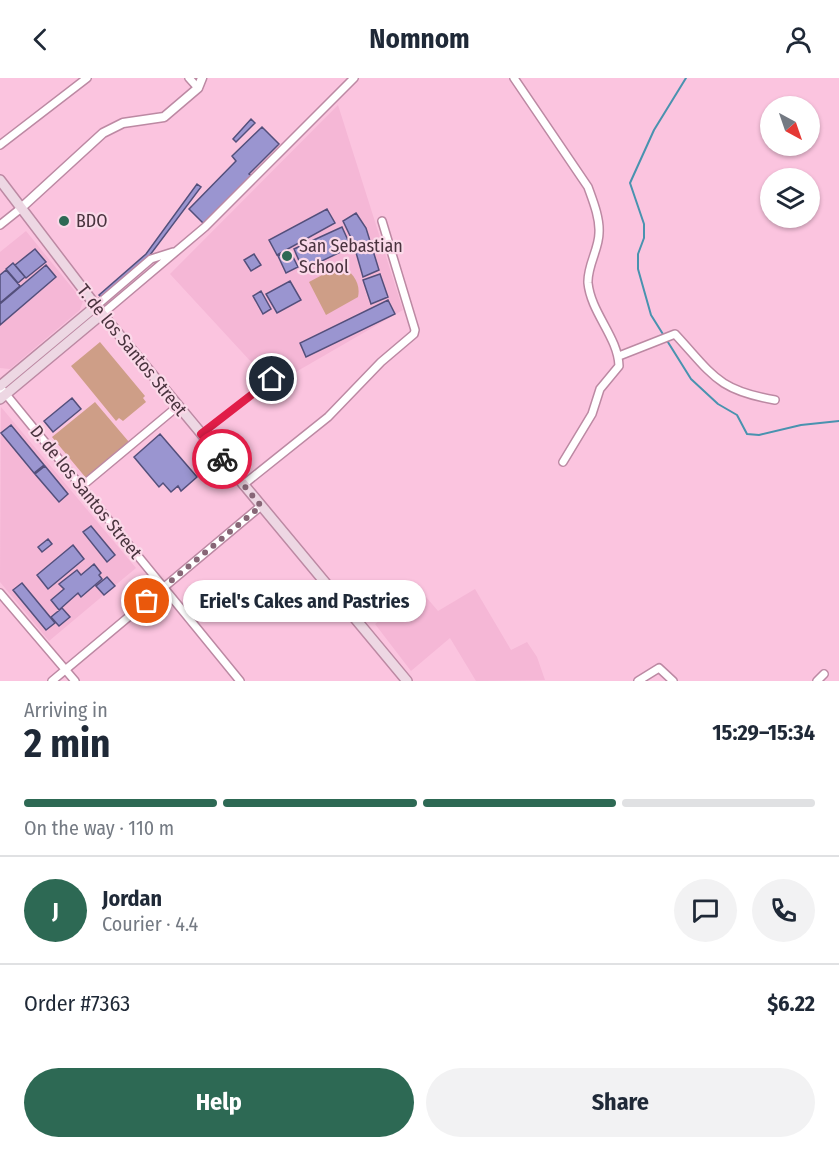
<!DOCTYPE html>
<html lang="en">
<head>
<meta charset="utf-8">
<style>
	:root { --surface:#fff; --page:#f2f2f3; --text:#1f2937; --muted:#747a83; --line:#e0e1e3; --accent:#2d6954 }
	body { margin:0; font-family:"Fira Sans Condensed",sans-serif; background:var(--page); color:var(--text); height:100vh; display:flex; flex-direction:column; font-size:22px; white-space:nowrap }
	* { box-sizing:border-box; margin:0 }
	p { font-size:20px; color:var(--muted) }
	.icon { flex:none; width:33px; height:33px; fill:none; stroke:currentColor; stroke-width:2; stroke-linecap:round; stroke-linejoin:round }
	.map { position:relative; height:603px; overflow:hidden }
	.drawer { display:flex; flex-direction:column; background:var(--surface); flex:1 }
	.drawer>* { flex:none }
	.needle { width:39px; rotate:140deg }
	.controls { position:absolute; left:760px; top:18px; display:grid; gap:12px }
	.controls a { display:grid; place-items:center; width:60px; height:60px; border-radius:50%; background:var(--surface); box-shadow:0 2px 4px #0004; font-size:30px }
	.pin { position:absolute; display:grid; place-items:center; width:51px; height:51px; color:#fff; margin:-26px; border:3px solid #fff; border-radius:50%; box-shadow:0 2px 6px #0007 }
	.courier { position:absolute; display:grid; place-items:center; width:60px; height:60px; margin:-30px; border:4px solid #e11d48; border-radius:50%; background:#fff; color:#222; box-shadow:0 2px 8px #0007 }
	.bubble { position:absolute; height:42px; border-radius:21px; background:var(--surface); box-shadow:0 2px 4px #0004; font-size:20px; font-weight:700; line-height:42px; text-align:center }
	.headline em { font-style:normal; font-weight:700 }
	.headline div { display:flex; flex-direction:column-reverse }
	.headline { display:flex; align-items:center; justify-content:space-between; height:102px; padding:0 24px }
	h1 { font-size:39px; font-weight:700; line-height:45px }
	.bar { display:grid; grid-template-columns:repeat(4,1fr); gap:9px 6px; align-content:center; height:72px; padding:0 24px }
	.bar i { height:8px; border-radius:4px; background:var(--line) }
	.bar .current { background:var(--accent) }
	.bar p { grid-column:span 4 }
	.line { display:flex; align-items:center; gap:15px; padding:0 24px; border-top:2px solid var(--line) }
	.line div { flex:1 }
	.round { display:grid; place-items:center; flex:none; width:63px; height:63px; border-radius:32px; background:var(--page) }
	.cta { display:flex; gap:12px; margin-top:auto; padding:12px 24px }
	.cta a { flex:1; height:69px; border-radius:36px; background:var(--accent); color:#fff; font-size:24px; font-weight:700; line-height:69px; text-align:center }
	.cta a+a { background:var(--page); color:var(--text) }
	header { display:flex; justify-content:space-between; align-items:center; height:78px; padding:0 24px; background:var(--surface); font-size:27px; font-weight:700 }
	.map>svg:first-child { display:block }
	.built { fill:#f5b7d6 }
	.green { fill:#ce9e87 }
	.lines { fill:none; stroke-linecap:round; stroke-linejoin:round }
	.stream { stroke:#4992af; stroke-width:2 }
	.building { fill:#9a95d0; stroke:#534f7b; stroke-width:1.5 }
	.service-casing { stroke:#bc89a3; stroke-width:6 }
	.minor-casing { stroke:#bc89a3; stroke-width:10 }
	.tertiary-casing { stroke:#bc89a3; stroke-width:11 }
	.secondary-casing { stroke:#bc89a3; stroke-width:12 }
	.service { stroke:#fff; stroke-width:3 }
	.minor { stroke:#fff; stroke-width:7 }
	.tertiary { stroke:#fff; stroke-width:8 }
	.secondary { stroke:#edd7e3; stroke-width:9 }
	.done { stroke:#876676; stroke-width:6; stroke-dasharray:0 10.8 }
	.route { stroke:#e11d48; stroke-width:8 }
	.poi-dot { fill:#2d6954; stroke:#fbd9e9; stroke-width:2 }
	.labels { text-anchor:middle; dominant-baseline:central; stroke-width:4.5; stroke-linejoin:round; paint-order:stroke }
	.poi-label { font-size:18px; fill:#49333e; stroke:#fbd9e9; text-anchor:start }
	.street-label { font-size:18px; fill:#49333e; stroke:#fbd9e9 }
</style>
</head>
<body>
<header><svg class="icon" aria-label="back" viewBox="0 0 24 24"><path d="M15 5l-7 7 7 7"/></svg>Nomnom<svg class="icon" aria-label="person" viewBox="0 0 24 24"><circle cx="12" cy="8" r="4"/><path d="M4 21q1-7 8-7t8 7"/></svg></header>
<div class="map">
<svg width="839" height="603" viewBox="0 0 839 603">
	<rect width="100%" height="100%" fill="#fbc4df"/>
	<path class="built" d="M338,27l65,205 -128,74 -3,-5 -6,-1 -96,-104z
		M26,153l57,70 -3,9 -70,59 -10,-1v-116z
		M1,329l135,161 -87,73 -49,-59z
		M475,511l36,61 16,-8 10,15 8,23 -69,1 -26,-43 -39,33 -36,-47 46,-33 17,20z"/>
	<path class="green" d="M341,187c12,8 20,18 17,32l-32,18 -17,-33z
		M100,264l45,54 -2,2 3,4 -23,19 -4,-3 -3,3 -45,-55z
		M95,324l34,40 -43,36 -34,-41z"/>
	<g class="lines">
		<path class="stream" d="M686,0l-32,52 -24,53 14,41v14l-6,16v15l13,46 40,64 27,25 19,11 10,19 12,1 42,-10 38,-4"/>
	</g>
	<path class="building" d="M251,41l4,4 -19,19 -3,-3z
		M262,49l17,17 -30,30 4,3 -48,48 -16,-16 47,-48 -4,-5z
		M197,106l4,3 -54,72 -45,39 -3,-3 47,-41z
		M327,131l8,14 -58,32 -8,-15z
		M356,135l10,15 13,42 -16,7 -10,-35 -10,-21z
		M342,149l9,20 -48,23 -9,-21z
		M35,171l11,13 -20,16 -11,-13z
		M290,173l8,16 -12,6 -8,-17z
		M254,176l7,11 -10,6 -7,-11z
		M13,185l12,14 -7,6 -12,-14z
		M46,187l10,12 -56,48v-21z
		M6,192l14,16 -20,17v-28z
		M380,196l8,23 -17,7 -8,-24z
		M290,203l11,19 -24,13 -11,-19z
		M261,213l10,18 -8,5 -10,-18z
		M388,222l7,14 -89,43 -6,-14z
		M72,320l9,11 -28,23 -9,-11z
		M11,347l33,40 -10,8 -33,-40z
		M160,356l37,43 -16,14 -3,-5 -7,6 -8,-9 -4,4 -25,-30z
		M45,388l23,28 -9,8 -24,-28z
		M91,448l24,29 -8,7 -24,-30z
		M48,461l4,5 -10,8 -4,-5z
		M73,467l11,14 -36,30 -11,-14z
		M94,486l7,9 -2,2 3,4 -21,18 -3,-4 -19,17 -8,-10 13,-11 -5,-5 18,-14 4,5z
		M107,499l8,9 -11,9 -8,-9z
		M22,505l33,40 -9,7 -33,-40z
		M62,530l8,9 -11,9 -8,-9z"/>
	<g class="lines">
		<defs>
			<path id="service" d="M203,355l69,-54"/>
			<path id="minor" d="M189,0l9,10
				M514,0l74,109c5,14 12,31 11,46 0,16 -12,33 -11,50 3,30 30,54 31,83l-19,23 -8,25 -29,48
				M0,67l87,-67
				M0,147l20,-16
				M96,228l55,-47 22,-7
				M102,236l103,-87 149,-149
				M619,278l56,-22c38,41 42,56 100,66
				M0,309l240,294
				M243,407l85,-68 53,-55 33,-28 1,-4 -33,-109
				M82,408l96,-80
				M0,515l75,88
				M52,603l209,-175
				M638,603l21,-13 14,13
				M817,603l7,-7"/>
			<path id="tertiary" d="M20,131l83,-76 20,-10 41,-6 34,-29 4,-10"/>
			<path id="secondary" d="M0,102l102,134 305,367
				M0,308l96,-80
				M0,321l102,-85"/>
		</defs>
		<use href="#service" class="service-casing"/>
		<use href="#minor" class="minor-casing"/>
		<use href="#tertiary" class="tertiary-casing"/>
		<use href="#secondary" class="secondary-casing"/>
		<use href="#service" class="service"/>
		<use href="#minor" class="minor"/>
		<use href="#tertiary" class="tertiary"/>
		<use href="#secondary" class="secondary"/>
	</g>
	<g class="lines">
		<path class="done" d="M147,523l114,-95 -39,-47"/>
		<path class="route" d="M222,381l-21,-25 71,-55"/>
	</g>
	<g class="poi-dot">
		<circle cx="64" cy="143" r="6"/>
		<circle cx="287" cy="178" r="6"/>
	</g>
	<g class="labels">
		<g class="poi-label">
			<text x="76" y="143">BDO</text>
			<text x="299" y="168">San Sebastian<tspan x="299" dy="21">School</tspan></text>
		</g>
		<g class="street-label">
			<text transform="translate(132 272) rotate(51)">T. de los Santos Street</text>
			<text transform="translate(86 414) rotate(51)">D. de los Santos Street</text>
		</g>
	</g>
</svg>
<div class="controls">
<a><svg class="needle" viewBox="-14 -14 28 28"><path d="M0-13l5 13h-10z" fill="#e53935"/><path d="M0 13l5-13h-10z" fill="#747a83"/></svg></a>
<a><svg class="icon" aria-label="layers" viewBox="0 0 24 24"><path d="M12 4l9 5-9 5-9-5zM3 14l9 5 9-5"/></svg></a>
</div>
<div class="pin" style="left:147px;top:523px;background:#ea580c"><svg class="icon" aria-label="bag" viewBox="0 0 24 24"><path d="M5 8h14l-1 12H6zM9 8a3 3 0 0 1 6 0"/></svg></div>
<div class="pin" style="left:272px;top:301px;background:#1f2937"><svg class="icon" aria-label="home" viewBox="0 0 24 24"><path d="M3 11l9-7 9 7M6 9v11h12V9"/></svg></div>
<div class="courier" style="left:222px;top:381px"><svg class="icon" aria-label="bike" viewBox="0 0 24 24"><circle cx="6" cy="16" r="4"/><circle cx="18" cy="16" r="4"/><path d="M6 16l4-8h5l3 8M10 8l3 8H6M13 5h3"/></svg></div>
<div class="bubble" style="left:183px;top:502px;width:243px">Eriel's Cakes and Pastries</div>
</div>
<section class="drawer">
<div class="headline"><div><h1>2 min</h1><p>Arriving in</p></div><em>15:29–15:34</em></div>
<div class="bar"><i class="current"></i><i class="current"></i><i class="current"></i><i></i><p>On the way · 110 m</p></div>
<div class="line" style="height:108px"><b class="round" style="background:var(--accent);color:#fff">J</b><div><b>Jordan</b><p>Courier · 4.4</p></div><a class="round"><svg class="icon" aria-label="chat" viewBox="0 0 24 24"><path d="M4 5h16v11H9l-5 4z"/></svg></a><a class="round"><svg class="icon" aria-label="phone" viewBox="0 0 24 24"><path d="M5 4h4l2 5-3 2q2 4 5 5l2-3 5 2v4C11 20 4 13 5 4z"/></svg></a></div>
<div class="line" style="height:78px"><div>Order #7363</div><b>$6.22</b></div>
<div class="cta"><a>Help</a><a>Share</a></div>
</section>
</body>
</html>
